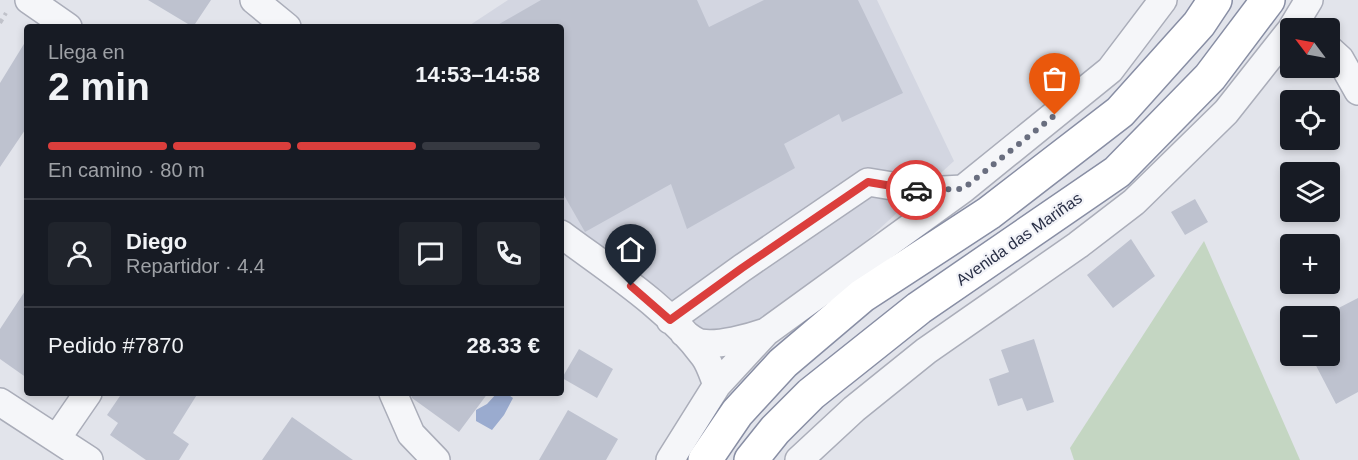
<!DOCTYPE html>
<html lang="es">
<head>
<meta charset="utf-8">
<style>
	:root { --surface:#171b24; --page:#20242c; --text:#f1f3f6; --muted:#9ea1a6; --line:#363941; --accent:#db3e3c }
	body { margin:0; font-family:Helvetica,sans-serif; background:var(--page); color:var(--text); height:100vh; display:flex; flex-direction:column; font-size:22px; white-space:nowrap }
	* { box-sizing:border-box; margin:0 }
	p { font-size:20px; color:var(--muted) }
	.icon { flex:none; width:33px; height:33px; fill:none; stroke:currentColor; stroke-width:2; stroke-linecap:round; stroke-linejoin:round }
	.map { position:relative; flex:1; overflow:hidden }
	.details { position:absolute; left:24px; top:24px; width:540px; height:372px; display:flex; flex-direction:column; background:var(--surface); border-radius:6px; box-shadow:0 3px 9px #0003 }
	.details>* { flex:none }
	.needle { width:39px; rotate:302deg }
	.tools { position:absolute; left:1280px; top:18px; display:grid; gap:12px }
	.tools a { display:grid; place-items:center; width:60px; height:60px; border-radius:6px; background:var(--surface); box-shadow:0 3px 9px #0003; font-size:30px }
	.pin { position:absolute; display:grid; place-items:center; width:51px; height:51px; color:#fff; margin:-62px -26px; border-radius:50% 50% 50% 0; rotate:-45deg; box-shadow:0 0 6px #0007 }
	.pin .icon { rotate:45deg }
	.courier { position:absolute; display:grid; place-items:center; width:60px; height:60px; margin:-30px; border:4px solid #db3e3c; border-radius:50%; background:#fff; color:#222; box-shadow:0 2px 8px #0007 }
	.overview em { font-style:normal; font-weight:600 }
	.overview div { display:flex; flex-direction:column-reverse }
	.overview { display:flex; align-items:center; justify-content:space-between; height:102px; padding:0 24px }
	h1 { font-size:39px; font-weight:600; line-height:45px }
	.bar { display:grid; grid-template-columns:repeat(4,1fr); gap:9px 6px; align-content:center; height:72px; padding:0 24px }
	.bar i { height:8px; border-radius:4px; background:var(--line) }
	.bar .active { background:var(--accent) }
	.bar p { grid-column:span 4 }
	.line { display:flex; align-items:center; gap:15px; padding:0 24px; border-top:2px solid var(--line) }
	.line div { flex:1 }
	.round { display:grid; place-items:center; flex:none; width:63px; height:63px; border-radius:6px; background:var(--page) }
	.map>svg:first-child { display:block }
	.built { fill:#d3d6e1 }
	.green { fill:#c4d6c2 }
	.water { fill:#9aabcf }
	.building { fill:#bec2cf }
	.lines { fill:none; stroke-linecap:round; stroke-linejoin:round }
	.minor-casing { stroke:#aaadb9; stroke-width:30 }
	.highway-casing { stroke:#888ea4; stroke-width:36 }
	.path { stroke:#c0c2ca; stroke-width:4; stroke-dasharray:4.5 4.5; stroke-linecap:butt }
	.minor { stroke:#f5f6f9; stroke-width:27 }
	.highway { stroke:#fff; stroke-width:33 }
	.done { stroke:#696e7f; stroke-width:6; stroke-dasharray:0 10.8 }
	.route { stroke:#db3e3c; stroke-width:8 }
	.labels { text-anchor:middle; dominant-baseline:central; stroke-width:4.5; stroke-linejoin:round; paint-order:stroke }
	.street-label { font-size:16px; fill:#282e45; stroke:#f2f3f8 }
</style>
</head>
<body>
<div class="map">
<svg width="1358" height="460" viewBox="0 0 1358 460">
	<rect width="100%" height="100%" fill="#e2e4eb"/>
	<path class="built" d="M508,0h369l77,161 -234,213 -159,-148v-199h-94z"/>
	<path class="green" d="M1204,241l96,219h-226l-4,-12z"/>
	<path class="water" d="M497,393h9l7,5 -9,17 -12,15 -16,-9v-11l11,-6z"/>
	<path class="building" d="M148,0h63l-18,27z
		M541,0h156l12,27 55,-27h94l45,93 -61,29 -3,-8 -55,30 11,24 -108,61 -16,-45 -86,48 -24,-42v-163h-67z
		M27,39v88l-27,40v-84z
		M1195,199l13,23 -23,13 -14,-23z
		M1131,239l24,37 -42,32 -26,-33z
		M27,288v90l-27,-19v-30z
		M1358,298v94l-22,12 -25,-48h18v-40h-6z
		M1034,339l20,63 -27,9 -5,-13 -24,8 -9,-27 20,-7 -8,-22z
		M579,349l34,20 -16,29 -35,-20z
		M122,393h76l-25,40 16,11 -10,16h-33l-36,-25 8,-12 -11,-8z
		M410,393h78l-29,39 -47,-34z
		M568,410l50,29 -12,21h-67z
		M292,417l61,43h-91z"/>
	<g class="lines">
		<defs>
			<path id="minor" d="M29,0l39,27
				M254,0l33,27
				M1292,28l17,-28
				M1329,49l11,10 18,32
				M561,234c48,36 107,73 143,122 6,8 9,19 13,29
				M670,320l72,-52 126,-86 55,9 40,-2
				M684,333c5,4 11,9 17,10 17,3 48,-5 65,-11
				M393,393l18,41 25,26
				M0,402l89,58
				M57,438l31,-45
				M670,460l47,-75 49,-53 197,-143 147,-119 53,-70
				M799,460l55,-51 72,-58 152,-106 56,-43 92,-90 64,-81"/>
			<path id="highway" d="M705,460l32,-47 46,-50 79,-67 127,-83 131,-101 79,-88 16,-24
				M751,460l24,-30 36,-36 108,-86 198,-136 93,-95 58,-77"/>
		</defs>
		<use href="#minor" class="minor-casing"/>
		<use href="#highway" class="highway-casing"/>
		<path class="path" d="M0,23l6,-10"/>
		<use href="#minor" class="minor"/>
		<use href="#highway" class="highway"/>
	</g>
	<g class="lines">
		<path class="done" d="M916,190l47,-1 92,-74"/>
		<path class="route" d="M631,286l39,34 72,-52 126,-86 48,8"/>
	</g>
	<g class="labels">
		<g class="street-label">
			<text transform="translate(1019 239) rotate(-35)">Avenida das Mariñas</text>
		</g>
	</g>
</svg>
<div class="tools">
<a><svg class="needle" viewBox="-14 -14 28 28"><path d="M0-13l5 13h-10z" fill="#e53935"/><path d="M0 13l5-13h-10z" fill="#9ea1a6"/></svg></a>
<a><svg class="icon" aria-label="locate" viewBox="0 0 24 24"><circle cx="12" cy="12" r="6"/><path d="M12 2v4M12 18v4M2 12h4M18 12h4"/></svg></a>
<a><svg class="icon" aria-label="layers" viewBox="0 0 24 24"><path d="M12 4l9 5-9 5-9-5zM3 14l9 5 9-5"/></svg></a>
<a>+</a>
<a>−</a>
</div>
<div class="pin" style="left:1055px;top:115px;background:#ea580c"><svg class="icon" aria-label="bag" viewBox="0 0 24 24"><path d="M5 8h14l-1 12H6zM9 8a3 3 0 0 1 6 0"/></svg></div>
<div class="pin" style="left:631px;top:286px;background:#1f2937"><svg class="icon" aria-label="home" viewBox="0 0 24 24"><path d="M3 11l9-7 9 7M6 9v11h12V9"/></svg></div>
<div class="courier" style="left:916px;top:190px"><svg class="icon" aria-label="car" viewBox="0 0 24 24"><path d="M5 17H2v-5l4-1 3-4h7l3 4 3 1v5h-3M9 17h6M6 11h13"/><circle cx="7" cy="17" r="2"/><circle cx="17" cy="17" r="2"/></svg></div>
<section class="details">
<div class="overview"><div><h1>2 min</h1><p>Llega en</p></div><em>14:53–14:58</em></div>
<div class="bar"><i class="active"></i><i class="active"></i><i class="active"></i><i></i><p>En camino · 80 m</p></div>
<div class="line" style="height:108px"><a class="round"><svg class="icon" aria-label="person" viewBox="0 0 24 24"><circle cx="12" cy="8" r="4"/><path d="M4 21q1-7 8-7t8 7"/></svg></a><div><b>Diego</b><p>Repartidor · 4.4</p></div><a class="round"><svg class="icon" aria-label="chat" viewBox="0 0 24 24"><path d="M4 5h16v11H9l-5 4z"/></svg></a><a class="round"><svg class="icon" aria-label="phone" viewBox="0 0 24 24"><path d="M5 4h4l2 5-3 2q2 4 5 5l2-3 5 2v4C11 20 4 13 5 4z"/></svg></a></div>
<div class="line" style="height:78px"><div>Pedido #7870</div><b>28.33 €</b></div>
</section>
</div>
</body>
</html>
